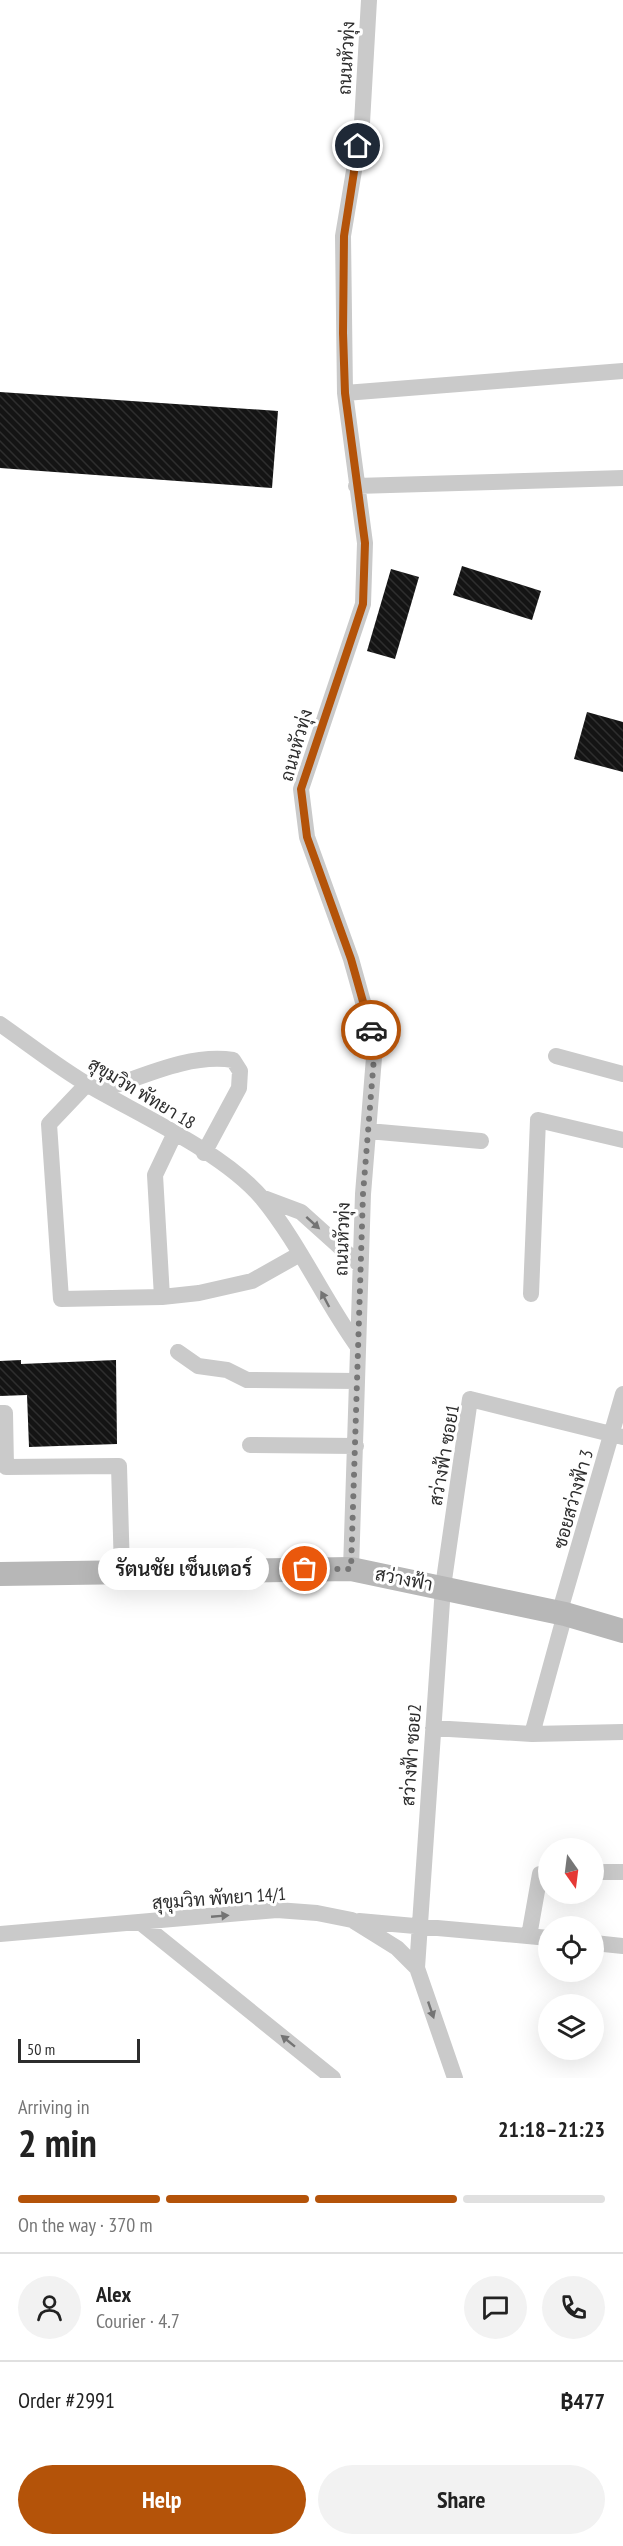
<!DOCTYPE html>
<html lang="en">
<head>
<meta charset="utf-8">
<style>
	:root { --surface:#fff; --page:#f2f2f2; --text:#222; --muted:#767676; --line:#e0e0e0; --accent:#b45309 }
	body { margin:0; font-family:"PT Sans Narrow",Sarabun,sans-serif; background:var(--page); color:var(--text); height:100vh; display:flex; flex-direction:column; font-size:22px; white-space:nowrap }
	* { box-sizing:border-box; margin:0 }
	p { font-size:20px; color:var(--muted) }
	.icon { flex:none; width:33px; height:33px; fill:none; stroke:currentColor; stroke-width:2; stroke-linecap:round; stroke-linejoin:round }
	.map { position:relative; height:2078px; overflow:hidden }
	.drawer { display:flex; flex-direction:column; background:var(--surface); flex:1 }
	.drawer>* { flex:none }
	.needle { width:39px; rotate:166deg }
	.controls { position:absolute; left:538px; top:1838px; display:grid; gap:12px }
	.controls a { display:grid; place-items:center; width:66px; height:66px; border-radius:50%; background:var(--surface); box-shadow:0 6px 24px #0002; font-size:30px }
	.scale { position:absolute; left:18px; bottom:15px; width:122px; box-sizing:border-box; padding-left:6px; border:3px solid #2d2d2d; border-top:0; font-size:16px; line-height:21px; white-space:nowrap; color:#2d2d2d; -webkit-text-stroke:4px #fff; paint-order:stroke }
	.pin { position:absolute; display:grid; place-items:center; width:51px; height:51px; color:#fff; margin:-26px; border:3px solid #fff; border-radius:50%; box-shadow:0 2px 6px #0007 }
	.courier { position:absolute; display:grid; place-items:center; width:60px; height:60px; margin:-30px; border:4px solid #b45309; border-radius:50%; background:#fff; color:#222; box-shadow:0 2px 8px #0007 }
	.bubble { position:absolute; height:42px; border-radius:21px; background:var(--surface); box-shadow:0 6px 24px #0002; font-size:20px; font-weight:600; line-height:42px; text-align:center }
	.summary em { font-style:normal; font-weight:600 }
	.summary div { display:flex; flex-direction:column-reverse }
	.summary { display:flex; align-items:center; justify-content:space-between; height:102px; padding:0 18px }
	h1 { font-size:39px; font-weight:600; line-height:45px }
	.bar { display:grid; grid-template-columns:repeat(4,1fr); gap:9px 6px; align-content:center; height:72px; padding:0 18px }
	.bar i { height:8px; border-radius:4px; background:var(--line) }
	.bar .active { background:var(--accent) }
	.bar p { grid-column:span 4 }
	.line { display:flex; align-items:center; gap:15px; padding:0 18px; border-top:2px solid var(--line) }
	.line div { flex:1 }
	.round { display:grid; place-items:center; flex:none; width:63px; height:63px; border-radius:32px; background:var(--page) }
	.button { display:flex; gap:12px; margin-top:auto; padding:12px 18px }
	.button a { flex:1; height:69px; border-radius:36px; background:var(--accent); color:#fff; font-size:24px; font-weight:600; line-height:69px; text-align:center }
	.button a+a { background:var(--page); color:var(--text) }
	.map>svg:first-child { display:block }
	.building { fill:url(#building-back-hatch) }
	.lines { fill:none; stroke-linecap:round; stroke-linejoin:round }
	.street { stroke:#cacaca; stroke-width:16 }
	.secondary { stroke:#b7b7b7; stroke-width:24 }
	.oneway { fill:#747474 }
	.done { stroke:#767676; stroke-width:6; stroke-dasharray:0 10.8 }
	.route { stroke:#b45309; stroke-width:8 }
	.labels { text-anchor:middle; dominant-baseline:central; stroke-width:6; stroke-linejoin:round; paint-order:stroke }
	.street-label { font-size:18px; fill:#2d2d2d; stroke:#fff }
</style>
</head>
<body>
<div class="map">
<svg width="623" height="2078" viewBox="0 0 623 2078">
	<defs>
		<pattern id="building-back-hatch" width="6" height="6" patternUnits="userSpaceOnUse" patternTransform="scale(1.5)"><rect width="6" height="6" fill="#141414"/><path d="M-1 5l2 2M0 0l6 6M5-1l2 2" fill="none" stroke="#2e2e2e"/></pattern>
	</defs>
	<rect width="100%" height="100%" fill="#fff"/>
	<path class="building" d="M0,392l278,19 -6,77 -272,-20z
		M462,566l79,25 -9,29 -79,-25z
		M391,569l28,8 -24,82 -28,-8z
		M587,712l36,10v50l-49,-13z
		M21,1360v4l95,-4 1,84 -88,3 -2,-52 -27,1v-35z"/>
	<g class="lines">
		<path class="street" d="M345,393l278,-22
			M356,486l267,-8
			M0,1024c30,21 59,44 90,62 52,30 134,67 172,112 37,45 62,102 96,149
			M556,1056l67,18
			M87,1084l-38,40 12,175 101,-2 -7,-122 19,-40
			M99,1091c41,-13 90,-38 134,-31l7,11 -1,17 -35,65
			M368,1131l113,10
			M261,1197l40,15 59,53
			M531,1294l7,-174 85,20
			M162,1297l37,-4 53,-12 48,-27
			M178,1352l20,14 29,4 20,10 110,1
			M0,1413h5l1,54 113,-1 3,105
			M250,1445l106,1
			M351,1569l12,-375 12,-149 -24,-86 -44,-122 -6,-48 62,-185 2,-61 -20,-150 -2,-157 19,-113 7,-123
			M559,1614l64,-220
			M433,1728l99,6 91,-2
			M532,1734l33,-120
			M594,1872h29
			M359,1921l190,17
			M141,1923l192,155
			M0,1934l277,-24 40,3 35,7 45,28 20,20 38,110
			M529,1936l11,-62 9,-1
			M594,1943l29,3
			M417,1968l26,-381 27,-188 153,38"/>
		<path class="secondary" d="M0,1574l351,-5 214,45 58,17"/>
	</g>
	<defs><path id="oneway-solid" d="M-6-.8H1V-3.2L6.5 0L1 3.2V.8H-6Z" transform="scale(1.5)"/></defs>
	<g class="oneway">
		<use href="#oneway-solid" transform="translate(313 1223) rotate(42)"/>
		<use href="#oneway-solid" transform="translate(325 1299) rotate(-118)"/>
		<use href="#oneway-solid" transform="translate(220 1916) rotate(-5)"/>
		<use href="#oneway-solid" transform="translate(431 2010) rotate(71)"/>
		<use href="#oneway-solid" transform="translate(288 2041) rotate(-141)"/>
	</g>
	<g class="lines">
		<path class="done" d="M305,1569h46l12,-375 12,-149 -4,-15"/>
		<path class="route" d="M358,146l-14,90 -1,97 2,60 20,150 -2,61 -62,185 6,48 44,122 20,71"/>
	</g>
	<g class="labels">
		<g class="street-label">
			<text transform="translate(346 58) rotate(-87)">ถนนหัวทุ่ง</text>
			<text transform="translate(296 745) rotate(-74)">ถนนหัวทุ่ง</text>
			<text transform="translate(142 1093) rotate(31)">สุขุมวิท พัทยา 18</text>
			<text transform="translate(342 1239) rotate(-88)">ถนนหัวทุ่ง</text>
			<text transform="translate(444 1455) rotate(-80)">สว่างฟ้า ซอย1</text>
			<text transform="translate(573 1499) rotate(-74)">ซอยสว่างฟ้า 3</text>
			<text transform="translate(404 1579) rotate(11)">สว่างฟ้า</text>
			<text transform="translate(411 1755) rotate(-86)">สว่างฟ้า ซอย2</text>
			<text transform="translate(219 1898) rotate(-4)">สุขุมวิท พัทยา 14/1</text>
		</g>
	</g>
</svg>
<div class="controls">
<a><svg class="needle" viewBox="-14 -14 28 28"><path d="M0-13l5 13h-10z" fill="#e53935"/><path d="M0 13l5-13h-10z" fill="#767676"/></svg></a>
<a><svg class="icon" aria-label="locate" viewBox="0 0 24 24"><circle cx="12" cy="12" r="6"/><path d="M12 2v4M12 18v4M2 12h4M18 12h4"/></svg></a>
<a><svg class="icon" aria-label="layers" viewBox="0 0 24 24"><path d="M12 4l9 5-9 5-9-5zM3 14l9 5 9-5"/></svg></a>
</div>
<div class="scale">50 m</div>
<div class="pin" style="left:305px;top:1569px;background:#ea580c"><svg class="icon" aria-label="bag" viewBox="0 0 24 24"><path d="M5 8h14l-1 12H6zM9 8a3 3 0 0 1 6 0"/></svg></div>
<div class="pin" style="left:358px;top:146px;background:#1f2937"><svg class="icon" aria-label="home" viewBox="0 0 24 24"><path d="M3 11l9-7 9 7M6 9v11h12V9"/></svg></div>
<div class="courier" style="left:371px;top:1030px"><svg class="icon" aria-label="car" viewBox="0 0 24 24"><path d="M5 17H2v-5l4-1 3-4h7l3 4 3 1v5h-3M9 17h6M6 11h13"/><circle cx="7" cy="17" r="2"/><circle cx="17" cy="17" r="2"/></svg></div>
<div class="bubble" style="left:98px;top:1548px;width:171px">รัตนชัย เซ็นเตอร์</div>
</div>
<section class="drawer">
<div class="summary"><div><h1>2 min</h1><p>Arriving in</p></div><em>21:18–21:23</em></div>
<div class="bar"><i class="active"></i><i class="active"></i><i class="active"></i><i></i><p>On the way · 370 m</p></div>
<div class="line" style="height:108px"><a class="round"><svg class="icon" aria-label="person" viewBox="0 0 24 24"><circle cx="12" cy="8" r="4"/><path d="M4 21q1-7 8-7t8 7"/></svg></a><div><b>Alex</b><p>Courier · 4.7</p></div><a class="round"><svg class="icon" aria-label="chat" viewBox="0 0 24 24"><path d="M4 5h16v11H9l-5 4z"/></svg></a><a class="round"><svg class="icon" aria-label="phone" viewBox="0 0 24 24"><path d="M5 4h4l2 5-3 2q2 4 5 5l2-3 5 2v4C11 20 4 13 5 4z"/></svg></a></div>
<div class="line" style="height:78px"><div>Order #2991</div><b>฿477</b></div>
<div class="button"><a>Help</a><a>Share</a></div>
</section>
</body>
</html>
